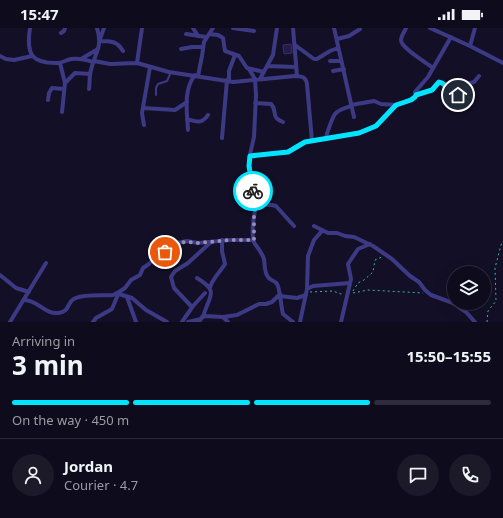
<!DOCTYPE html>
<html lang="en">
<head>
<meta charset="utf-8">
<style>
	:root { --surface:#0e0b1c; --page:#1c1929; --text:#f1f3f6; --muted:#9b9ba3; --line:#2e2b3b; --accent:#00e5ff }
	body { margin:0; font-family:"Noto Sans",sans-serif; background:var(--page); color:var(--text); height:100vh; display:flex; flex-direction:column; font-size:15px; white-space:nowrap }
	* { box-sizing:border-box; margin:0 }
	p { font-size:13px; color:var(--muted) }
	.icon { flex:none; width:22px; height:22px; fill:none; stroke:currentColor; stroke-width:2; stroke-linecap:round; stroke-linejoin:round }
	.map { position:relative; height:294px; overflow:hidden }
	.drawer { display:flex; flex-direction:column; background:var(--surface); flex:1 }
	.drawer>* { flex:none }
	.buttons { position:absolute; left:447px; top:238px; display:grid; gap:8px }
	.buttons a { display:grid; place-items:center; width:44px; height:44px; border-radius:50%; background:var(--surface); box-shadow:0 4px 16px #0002,0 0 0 1px var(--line); font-size:20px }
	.pin { position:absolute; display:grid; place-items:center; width:34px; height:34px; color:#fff; margin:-17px; border:2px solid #fff; border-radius:50%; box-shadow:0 1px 4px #0007 }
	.courier { position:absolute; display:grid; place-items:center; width:40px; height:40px; margin:-20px; border:3px solid #00e5ff; border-radius:50%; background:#fff; color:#222; box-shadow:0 1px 5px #0007 }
	.summary em { font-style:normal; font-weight:700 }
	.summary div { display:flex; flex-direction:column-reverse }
	.summary { display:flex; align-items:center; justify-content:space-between; height:68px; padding:0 12px }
	h1 { font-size:26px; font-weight:700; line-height:30px }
	.bar { display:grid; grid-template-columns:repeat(4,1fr); gap:6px 4px; align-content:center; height:48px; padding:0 12px }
	.bar i { height:5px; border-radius:3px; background:var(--line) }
	.bar .selected { background:var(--accent) }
	.bar p { grid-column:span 4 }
	.line { display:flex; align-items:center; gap:10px; padding:0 12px; border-top:1px solid var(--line) }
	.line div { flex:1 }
	.round { display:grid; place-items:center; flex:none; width:42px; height:42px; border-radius:21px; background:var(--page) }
	.status { display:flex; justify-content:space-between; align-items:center; height:28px; padding:0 20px; background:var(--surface); direction:ltr }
	.status svg { height:11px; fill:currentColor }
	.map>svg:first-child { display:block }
	.building { fill:#241b47; stroke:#3b2d73 }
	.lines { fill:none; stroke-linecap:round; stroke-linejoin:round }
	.path { stroke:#2fb8b0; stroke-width:1; stroke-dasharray:2 3; stroke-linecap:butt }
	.lane { stroke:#3d3a85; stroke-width:2 }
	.street { stroke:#3d3a85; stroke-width:4 }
	.done { stroke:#948fb3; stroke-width:4; stroke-dasharray:0 7.2 }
	.route { stroke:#00e5ff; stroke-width:5 }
</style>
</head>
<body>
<div class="status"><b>15:47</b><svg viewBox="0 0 49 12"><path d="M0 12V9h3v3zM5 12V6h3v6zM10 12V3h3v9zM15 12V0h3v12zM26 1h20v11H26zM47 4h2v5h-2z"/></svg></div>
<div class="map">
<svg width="503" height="294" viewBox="0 0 503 294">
	<rect width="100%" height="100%" fill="#130f26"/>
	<path class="building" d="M291,16l1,9 -8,1 -1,-9z"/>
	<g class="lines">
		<path class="path" d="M353,263l5,-8 6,-3 9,-8 2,-12 7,-3
			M310,264l23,-1 11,4
			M353,265l15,-3 55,3
			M487,294l1,-11 8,-10 -1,-33 6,-23 2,-4"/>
		<path class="lane" d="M156,67v-7l2,-4 9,-3 4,-9"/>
		<path class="street" d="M30,0c-4,26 1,36 29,35 4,-1 8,-3 12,-4 7,-1 16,1 22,3
			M193,0l5,8
			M233,0l21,3
			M293,0l4,48
			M334,0l20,89
			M406,0c-1,3 -5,8 -5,12 0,8 26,23 32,28
			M430,0l40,18 33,17
			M61,5l3,-2 1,-3
			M186,6l20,3
			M209,6l9,1 5,3 2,13 14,5 8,12 17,4
			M100,11l4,-11
			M337,11l12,-3 11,-7
			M100,13c11,0 17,0 23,10
			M295,17l19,14h3l13,-8 8,-3
			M470,18l5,-18
			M181,21l11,-2h11
			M0,28l6,3 8,1 18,-4
			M81,31l17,-10
			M94,33l16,3 27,-1 32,9 64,10 62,-6c7,0 11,1 12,8l5,57
			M330,33h11
			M60,35l5,20 -3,29
			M137,35l5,-35
			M267,38l29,1
			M249,41l6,10 1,16 -2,42 -5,22v7l5,30 4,9h14l4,1 18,20
			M333,43l11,-2
			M198,48l4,-20 2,-14 9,-14
			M260,51l13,-24 4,-27
			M229,53v-10l6,-16
			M65,55l10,-10 15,1
			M89,61c1,-6 0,-13 2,-19 4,-18 12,-22 6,-42
			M416,67l16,-5 7,-8 22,13 6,-11 7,-2 5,-6
			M48,72l1,-7 3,-5 12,1
			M255,75l16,1c7,7 -1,13 12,18
			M351,77l23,-4 7,3 16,1
			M143,80l32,2 12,-8
			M187,91c10,3 15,5 21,-4
			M144,97l-2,-12 8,-46
			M188,102c-1,-18 -5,-40 7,-55
			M222,110l5,-58
			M326,111c0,-4 7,-24 10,-26 4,-4 10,-5 15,-7
			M250,128l38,-4 17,-10 54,-9 17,-7 20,-21 10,-3 10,-6 -1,-4 13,-15 23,-40
			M257,176c-3,8 -7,33 -2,40 3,4 7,9 9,15 1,6 0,13 4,18 2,4 7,3 9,7 3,4 4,23 6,30l10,8
			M314,198l14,7h9l8,3 9,1 19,9 19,13 18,17 9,6 6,8 6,5 22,8 13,9 9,10
			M0,247l16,13 13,4
			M197,250c23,14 12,17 6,39
			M210,260c1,-8 11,-17 15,-24l-3,-13v-11
			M307,261l6,-3 37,-3
			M119,266l13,4 14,12 21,12
			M280,268l17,2 9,-3
			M127,269l9,25
			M24,272c14,0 20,14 34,13 13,-1 8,-12 18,-15 9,-4 27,-2 37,-3l6,-3 6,-4 6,-8 9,-5 3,-7 6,-4 8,-9 8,-3 12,-9 10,-2 11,2 32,-3h23
			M192,279l-18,-19 -3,-11 4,-6 13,-8 23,-21
			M223,289l5,5
			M10,294l36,-59
			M93,294l3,-4 16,-9 7,-17
			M182,294l11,-16 12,-13
			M188,294l13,-3
			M199,294l3,-5 3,-1 18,1 14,-2 22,-11h7l6,-2 8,-8
			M300,294l7,-33 1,-33 6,-16 8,-9
			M341,294l10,-43 -3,-15 10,-15 12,-5"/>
	</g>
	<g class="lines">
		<path class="done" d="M165,224l12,-9 10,-1 11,1 32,-3h24v-28l3,-8 -4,-13"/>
		<path class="route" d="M253,163l-4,-25 1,-10 38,-4 17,-10 54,-9 17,-7 20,-21 15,-5 4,-3 1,-2 16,-5 7,-8 3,1 16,12"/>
	</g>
</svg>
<div class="buttons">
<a><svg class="icon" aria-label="layers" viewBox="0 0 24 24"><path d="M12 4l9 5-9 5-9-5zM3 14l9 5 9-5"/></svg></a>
</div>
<div class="pin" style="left:165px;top:224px;background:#ea580c"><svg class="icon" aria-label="bag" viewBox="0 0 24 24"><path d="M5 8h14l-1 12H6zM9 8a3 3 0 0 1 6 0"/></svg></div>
<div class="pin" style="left:458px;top:67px;background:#1f2937"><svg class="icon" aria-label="home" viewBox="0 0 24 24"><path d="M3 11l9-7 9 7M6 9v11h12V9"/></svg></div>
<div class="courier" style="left:253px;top:163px"><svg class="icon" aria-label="bike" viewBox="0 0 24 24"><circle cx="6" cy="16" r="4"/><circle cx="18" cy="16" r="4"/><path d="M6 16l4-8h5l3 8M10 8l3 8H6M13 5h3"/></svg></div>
</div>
<section class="drawer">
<div class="summary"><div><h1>3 min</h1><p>Arriving in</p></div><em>15:50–15:55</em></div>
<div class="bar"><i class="selected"></i><i class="selected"></i><i class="selected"></i><i></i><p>On the way · 450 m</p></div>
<div class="line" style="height:72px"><a class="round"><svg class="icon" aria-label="person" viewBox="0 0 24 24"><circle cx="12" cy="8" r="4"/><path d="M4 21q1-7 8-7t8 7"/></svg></a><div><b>Jordan</b><p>Courier · 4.7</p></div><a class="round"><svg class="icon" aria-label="chat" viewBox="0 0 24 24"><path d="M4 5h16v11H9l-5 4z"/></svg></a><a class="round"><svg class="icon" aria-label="phone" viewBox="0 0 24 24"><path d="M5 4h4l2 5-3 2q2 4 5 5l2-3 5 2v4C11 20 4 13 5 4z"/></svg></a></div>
</section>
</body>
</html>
